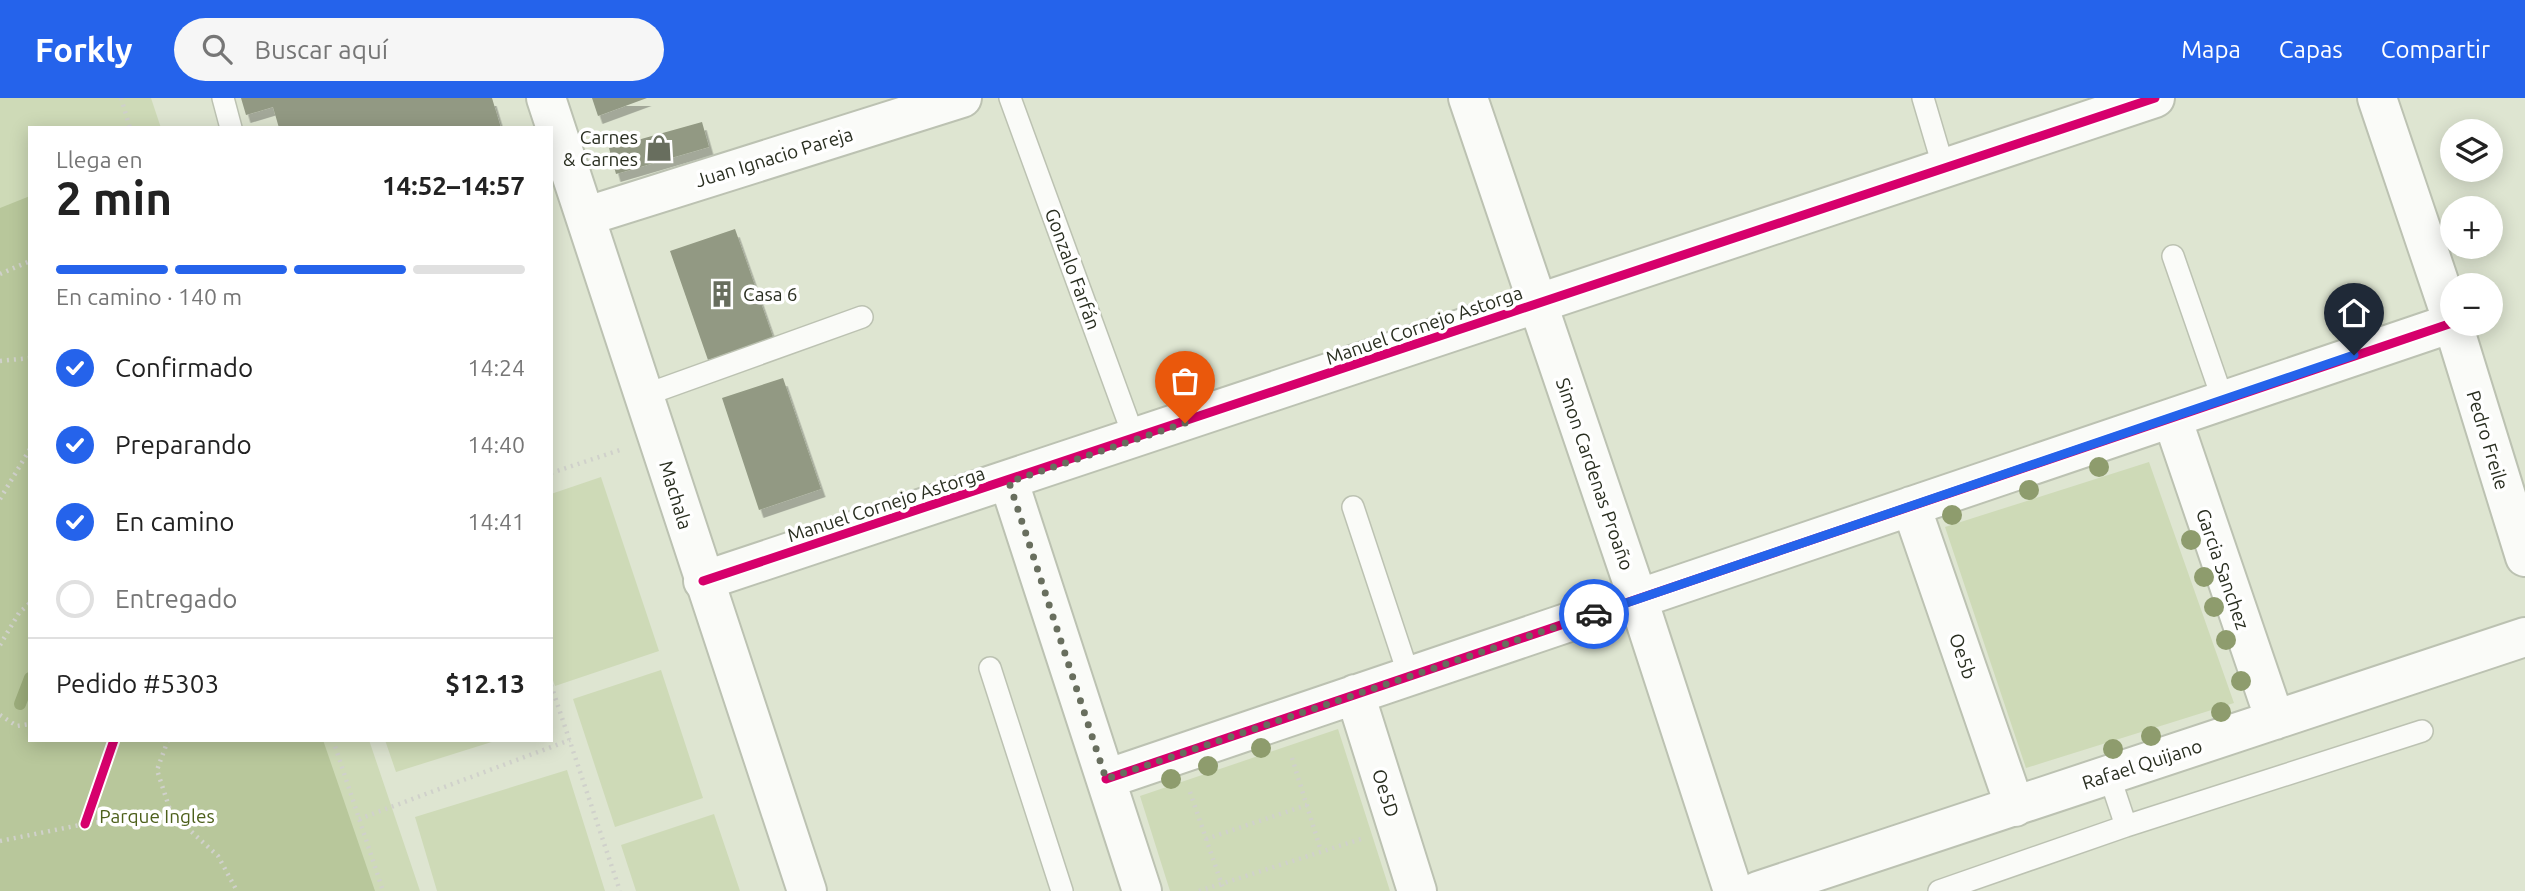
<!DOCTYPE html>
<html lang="es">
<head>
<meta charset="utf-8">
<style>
	:root { --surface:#fff; --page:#f6f6f6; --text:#222; --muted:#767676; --line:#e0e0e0; --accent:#2563eb }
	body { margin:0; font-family:Ubuntu,sans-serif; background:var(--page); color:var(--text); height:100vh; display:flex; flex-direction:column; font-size:26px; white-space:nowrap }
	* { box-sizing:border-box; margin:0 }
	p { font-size:23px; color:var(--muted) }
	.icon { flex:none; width:38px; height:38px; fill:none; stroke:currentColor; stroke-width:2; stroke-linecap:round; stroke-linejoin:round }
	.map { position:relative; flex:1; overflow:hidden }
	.side { position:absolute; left:28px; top:28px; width:525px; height:616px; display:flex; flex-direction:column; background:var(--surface); border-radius:0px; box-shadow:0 4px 18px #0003 }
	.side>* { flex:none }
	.controls { position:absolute; left:2440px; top:21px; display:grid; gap:14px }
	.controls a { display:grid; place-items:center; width:63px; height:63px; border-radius:50%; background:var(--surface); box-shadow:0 4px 18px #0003; font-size:35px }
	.pin { position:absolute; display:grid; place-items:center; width:60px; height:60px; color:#fff; margin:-72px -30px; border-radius:50% 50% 50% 0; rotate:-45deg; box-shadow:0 0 7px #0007 }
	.pin .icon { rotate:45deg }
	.courier { position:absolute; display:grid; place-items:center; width:70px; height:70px; margin:-35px; border:5px solid #2563eb; border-radius:50%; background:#fff; color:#222; box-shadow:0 2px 9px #0007 }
	.overview em { font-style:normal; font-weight:700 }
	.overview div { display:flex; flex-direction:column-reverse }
	.overview { display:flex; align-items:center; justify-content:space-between; height:119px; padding:0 28px }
	h1 { font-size:46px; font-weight:700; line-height:52px }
	.bar { display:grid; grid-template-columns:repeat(4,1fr); gap:10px 7px; align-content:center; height:84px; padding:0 28px }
	.bar i { height:9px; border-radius:5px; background:var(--line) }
	.bar .selected { background:var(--accent) }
	.bar p { grid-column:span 4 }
	.line { display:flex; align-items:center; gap:18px; padding:0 28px; border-top:2px solid var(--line) }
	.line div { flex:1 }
	ol { padding:0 28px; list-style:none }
	li { display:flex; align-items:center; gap:21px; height:77px }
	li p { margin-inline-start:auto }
	li .icon { padding:7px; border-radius:50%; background:var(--accent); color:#fff; stroke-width:4 }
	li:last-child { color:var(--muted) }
	li i { width:38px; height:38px; border:4px solid var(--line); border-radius:50% }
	header { display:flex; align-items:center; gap:42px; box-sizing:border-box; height:98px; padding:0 35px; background:var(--accent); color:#fff }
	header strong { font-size:33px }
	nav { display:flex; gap:38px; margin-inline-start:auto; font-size:24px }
	.search { width:490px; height:63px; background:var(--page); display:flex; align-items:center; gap:18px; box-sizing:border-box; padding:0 24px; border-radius:38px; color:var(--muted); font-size:26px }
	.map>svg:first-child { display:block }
	.green { fill:#cedab7 }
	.forest { fill:#b8c79b }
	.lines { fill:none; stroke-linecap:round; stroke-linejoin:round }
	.stream { stroke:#9cad7b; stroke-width:12 }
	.building { fill:#929983; filter:url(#shadow) }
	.lane-casing { stroke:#bcc2b2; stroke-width:24 }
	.street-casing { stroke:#bcc2b2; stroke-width:42 }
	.secondary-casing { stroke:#bcc2b2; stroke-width:42 }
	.path { stroke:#d0d1cb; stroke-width:4.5; stroke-dasharray:2 5; stroke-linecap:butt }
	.lane { stroke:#fafbf8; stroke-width:21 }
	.street { stroke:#fafbf8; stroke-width:38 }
	.secondary { stroke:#fafbf8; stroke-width:38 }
	.cycleway-casing { stroke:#fff; stroke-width:13 }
	.cycleway { stroke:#d6006c; stroke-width:9 }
	.tree { fill:#8e9c6d }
	.done { stroke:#686e5e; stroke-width:7; stroke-dasharray:0 12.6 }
	.route { stroke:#2563eb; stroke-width:9 }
	.labels { text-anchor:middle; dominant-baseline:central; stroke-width:7; stroke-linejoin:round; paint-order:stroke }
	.poi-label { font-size:19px; fill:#292e20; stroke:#fff; text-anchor:end }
	.street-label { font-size:19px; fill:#292e20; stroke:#fff }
	.park-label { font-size:19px; fill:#4d601b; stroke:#fff }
</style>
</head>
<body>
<header>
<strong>Forkly</strong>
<div class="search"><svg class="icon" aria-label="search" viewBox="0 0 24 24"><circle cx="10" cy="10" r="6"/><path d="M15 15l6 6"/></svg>Buscar aquí</div>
<nav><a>Mapa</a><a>Capas</a><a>Compartir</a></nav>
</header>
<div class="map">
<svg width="2525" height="793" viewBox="0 0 2525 793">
	<defs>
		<filter id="shadow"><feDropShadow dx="4.5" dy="8" stdDeviation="0" flood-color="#0004"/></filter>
	</defs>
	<rect width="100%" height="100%" fill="#dee5d1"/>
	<path class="green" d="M0,0h151l10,30h-131v612h339l51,151h-420z
		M2149,364l85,241 -208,65 -81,-241z
		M601,379l58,174 -104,35 -4,-11v-181z
		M661,572l42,128 -88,29 -42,-128z
		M1338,631l52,162h-220l-30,-95z
		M385,642h113l-102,32z
		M567,672l38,121h-168l-22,-74z
		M714,716l26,77h-104l-15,-46z"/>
	<path class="forest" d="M30,98v544h293l52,151h-375v-683z"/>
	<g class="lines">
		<path class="stream" d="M20,606l10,-26"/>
	</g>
	<path class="building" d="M241,0h251l9,30h-222l-6,-21 -27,8z
		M592,0h55l-49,18z
		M702,24l7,25 -93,27 -7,-26z
		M735,131l38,108 -65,23 -38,-109z
		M783,280l38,111 -62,21 -37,-112z"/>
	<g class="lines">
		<defs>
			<path id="lane" d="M223,0l8,30
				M1010,0l125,342
				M1923,0l21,71
				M2173,158l50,144
				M645,297l217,-78
				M1353,409l56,169
				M990,570l72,223
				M2126,728l296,-95
				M1939,793l187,-65 -17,-51"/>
			<path id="street" d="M1468,0l170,501 95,292
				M2377,0l75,222
				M587,118l375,-118
				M2453,226l72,233
				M2172,320l103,302
				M1009,384l133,409
				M1911,408l104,301
				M703,483l1452,-483
				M1355,596l62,197
				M1106,681l1346,-456
				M1758,793l767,-254"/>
			<path id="secondary" d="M546,0l261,793"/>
		</defs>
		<use href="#lane" class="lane-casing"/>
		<use href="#street" class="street-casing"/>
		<use href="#secondary" class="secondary-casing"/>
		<path class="path" d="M121,0l9,30
			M0,176l30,-13
			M0,263l30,-3
			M551,375l69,-23
			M0,401l30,-50
			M0,547l19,-32 11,-10
			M551,587l69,206
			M0,617l17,11 13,-2
			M168,642l-11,30 14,43 47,43 19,35
			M333,642l50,151
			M1292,660l29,93
			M1190,694l34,99
			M359,721l211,-79
			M1206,741l101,-34
			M0,743l85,-17 86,-11
			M1199,793l162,-52"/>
		<use href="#lane" class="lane"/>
		<use href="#street" class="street"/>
		<use href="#secondary" class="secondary"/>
		<defs>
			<path id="cycleway" d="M703,483l1452,-483
				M1106,681l1346,-456
				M85,726l29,-84"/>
		</defs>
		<use href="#cycleway" class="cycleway-casing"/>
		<use href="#cycleway" class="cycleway"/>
	</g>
	<g class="tree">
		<circle cx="2099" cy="369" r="10"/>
		<circle cx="2029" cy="392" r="10"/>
		<circle cx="1952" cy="417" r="10"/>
		<circle cx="2191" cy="442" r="10"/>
		<circle cx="2204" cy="479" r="10"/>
		<circle cx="2214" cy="509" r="10"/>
		<circle cx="2226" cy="542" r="10"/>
		<circle cx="2241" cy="583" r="10"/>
		<circle cx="2221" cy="614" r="10"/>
		<circle cx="2151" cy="638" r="10"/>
		<circle cx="1261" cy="650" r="10"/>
		<circle cx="2113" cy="651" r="10"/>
		<circle cx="1208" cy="668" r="10"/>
		<circle cx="1171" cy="681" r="10"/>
	</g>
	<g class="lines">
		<path class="done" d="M1185,325l-176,59 97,297 488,-165"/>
		<path class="route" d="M1594,516l760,-259"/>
	</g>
	<defs>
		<symbol id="shop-bare" viewBox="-9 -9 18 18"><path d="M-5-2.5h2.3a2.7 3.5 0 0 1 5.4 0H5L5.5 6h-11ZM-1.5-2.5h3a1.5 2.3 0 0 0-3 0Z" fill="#686e5e" stroke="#fff" stroke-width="2.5" paint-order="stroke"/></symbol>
		<symbol id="building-bare" viewBox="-9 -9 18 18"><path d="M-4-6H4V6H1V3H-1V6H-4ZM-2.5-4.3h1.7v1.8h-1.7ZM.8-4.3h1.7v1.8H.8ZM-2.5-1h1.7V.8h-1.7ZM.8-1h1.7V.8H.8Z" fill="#686e5e" stroke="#fff" stroke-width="2.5" paint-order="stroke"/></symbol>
	</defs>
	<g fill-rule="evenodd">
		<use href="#shop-bare" x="640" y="31" width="38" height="38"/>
		<use href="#building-bare" x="703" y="177" width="38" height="38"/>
	</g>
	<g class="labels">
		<g class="poi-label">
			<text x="638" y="39">Carnes<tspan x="638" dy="22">&amp; Carnes</tspan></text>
			<text x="743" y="196" text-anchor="start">Casa 6</text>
		</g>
		<g class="street-label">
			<text transform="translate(774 59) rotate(-17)">Juan Ignacio Pareja</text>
			<text transform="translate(1073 171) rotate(70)">Gonzalo Farfán</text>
			<text transform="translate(1424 227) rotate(-19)">Manuel Cornejo Astorga</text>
			<text transform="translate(2488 342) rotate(73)">Pedro Freile</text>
			<text transform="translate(1595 376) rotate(71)">Simon Cardenas Proaño</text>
			<text transform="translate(676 397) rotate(73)">Machala</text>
			<text transform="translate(886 406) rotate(-18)">Manuel Cornejo Astorga</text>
			<text transform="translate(2223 471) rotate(71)">Garcia Sanchez</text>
			<text transform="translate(1963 558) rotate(71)">Oe5b</text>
			<text transform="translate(2142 666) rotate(-18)">Rafael Quijano</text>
			<text transform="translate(1386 695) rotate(72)">Oe5D</text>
		</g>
		<g class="park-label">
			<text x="157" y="718">Parque Ingles</text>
		</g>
	</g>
</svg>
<div class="controls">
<a><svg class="icon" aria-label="layers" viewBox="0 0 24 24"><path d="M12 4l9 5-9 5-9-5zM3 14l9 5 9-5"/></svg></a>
<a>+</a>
<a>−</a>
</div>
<div class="pin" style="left:1185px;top:325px;background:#ea580c"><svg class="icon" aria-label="bag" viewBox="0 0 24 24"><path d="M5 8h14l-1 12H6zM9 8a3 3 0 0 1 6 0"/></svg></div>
<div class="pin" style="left:2354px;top:257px;background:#1f2937"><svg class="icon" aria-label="home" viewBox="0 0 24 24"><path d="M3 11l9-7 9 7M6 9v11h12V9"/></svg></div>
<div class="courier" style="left:1594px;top:516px"><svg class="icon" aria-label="car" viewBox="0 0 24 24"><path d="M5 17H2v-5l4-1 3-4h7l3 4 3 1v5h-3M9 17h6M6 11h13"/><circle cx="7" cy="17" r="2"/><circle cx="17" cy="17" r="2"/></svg></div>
<section class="side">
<div class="overview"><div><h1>2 min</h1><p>Llega en</p></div><em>14:52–14:57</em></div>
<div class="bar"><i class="selected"></i><i class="selected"></i><i class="selected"></i><i></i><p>En camino · 140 m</p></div>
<ol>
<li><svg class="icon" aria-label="check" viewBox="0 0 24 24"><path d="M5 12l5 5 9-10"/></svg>Confirmado<p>14:24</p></li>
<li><svg class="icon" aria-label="check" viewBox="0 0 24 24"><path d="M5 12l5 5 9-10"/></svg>Preparando<p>14:40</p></li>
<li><svg class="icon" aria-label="check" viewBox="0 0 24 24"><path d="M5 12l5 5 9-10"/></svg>En camino<p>14:41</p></li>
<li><i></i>Entregado</li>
</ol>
<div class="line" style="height:91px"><div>Pedido #5303</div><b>$12.13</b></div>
</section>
</div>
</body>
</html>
